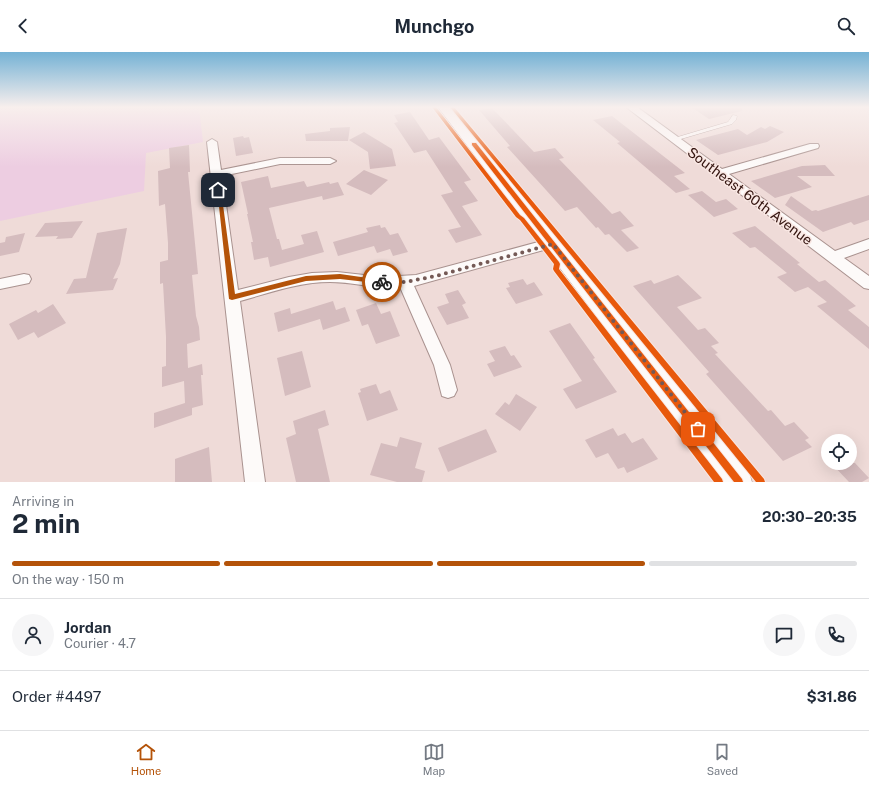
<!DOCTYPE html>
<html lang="en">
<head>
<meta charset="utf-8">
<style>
	:root { --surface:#fff; --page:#f6f6f7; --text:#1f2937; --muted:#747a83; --line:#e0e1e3; --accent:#b45309 }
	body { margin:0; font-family:"Public Sans",sans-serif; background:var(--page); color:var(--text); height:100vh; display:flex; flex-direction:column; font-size:15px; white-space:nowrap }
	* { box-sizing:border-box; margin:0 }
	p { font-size:13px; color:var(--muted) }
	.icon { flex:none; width:22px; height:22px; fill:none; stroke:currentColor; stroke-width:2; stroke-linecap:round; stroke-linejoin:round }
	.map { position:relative; height:430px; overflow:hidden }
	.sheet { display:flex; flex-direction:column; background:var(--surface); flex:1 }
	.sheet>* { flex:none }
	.tools { position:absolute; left:821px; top:382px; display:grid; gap:8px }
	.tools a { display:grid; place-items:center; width:36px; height:36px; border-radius:50%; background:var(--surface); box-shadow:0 4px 16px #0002; font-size:20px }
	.pin { position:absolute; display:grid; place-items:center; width:34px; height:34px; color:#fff; margin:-17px; border-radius:8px; box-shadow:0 2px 6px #0006 }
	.courier { position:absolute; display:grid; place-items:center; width:40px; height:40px; margin:-20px; border:3px solid #b45309; border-radius:50%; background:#fff; color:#222; box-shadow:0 1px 5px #0007 }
	.headline em { font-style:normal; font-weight:700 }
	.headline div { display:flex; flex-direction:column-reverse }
	.headline { display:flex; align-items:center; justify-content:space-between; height:68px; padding:0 12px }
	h1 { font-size:26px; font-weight:700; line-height:30px }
	.bar { display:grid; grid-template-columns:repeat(4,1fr); gap:6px 4px; align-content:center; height:48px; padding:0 12px }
	.bar i { height:5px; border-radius:3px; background:var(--line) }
	.bar .selected { background:var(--accent) }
	.bar p { grid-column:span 4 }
	.line { display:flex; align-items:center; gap:10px; padding:0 12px; border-top:1px solid var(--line) }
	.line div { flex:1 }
	.round { display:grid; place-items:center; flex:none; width:42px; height:42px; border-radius:21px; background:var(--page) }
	header { display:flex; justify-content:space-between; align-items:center; height:52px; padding:0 12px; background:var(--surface); font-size:18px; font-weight:700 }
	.dock { display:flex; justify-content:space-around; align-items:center; height:56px; border-top:1px solid var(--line); background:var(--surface); font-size:11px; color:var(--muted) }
	.dock a { display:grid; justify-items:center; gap:2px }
	.dock .selected { color:var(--accent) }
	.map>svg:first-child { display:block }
	.green { fill:#edcde1 }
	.building { fill:#d5bcbe }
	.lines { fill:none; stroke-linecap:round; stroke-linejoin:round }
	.service-casing { stroke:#a9928f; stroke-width:1 }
	.minor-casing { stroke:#a9928f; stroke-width:2 }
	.secondary-casing { stroke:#a9928f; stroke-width:1 }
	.service { fill:#fdfaf9; fill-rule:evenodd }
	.minor { fill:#fdfaf9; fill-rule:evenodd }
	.secondary { fill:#fdfaf9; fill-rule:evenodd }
	.cycleway-casing { stroke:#f9e7e3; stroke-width:2 }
	.cycleway { fill:#e8590c; fill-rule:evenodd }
	.route { fill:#b45309 }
	.done { stroke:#745955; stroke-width:4; stroke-dasharray:0 7.2 }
	.labels { text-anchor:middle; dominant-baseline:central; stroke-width:3; stroke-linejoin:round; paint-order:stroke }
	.street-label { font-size:14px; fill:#32130e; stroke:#f9e7e3 }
</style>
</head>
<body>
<header><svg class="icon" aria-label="back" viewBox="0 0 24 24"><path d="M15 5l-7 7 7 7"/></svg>Munchgo<svg class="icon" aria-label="search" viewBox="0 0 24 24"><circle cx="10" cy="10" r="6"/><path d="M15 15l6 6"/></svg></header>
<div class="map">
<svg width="869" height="430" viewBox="0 0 869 430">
	<rect width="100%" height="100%" fill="#efdbd8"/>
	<path class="green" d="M0,55h199l4,35 -57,11 -2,38 -144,30z"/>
	<path class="building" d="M691,55h51v4l-33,8z
		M492,56l42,44 21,-4 9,10 -5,1 53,55 8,-3 14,15 -13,4 18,18 -12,4 -18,-18 -4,1 -7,-8 -2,1 -19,-21 -12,4 -58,-64 3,-1 -31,-36z
		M410,60l19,28 10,-3 32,43 -7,2 14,19 -16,5 20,29 -26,8 -8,-13 13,-3 -20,-32 12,-3 -27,-42 -12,3 -20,-30 4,-1 -4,-7z
		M612,64l73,57 -11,3 16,13 -14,4 -59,-50 3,-1 -27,-22z
		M770,74l14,6 -17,10 -49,13 -22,-15 42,-11 9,6 14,-8 4,2z
		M350,75l-2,14h-42l-1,-7 25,-3v-3z
		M364,80l28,17 4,17 -26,3 -2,-17 -19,-12z
		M243,84l1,2 5,-1 4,16 -17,3 -3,-18z
		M189,93l1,27h-2l10,102 -6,1 4,41 3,11 1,13 -13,4 1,24 14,-4 1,11h-2l2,30 -11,3v7l-38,13v-15l31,-10 -1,-22 -22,6v-20l4,-1v-29l-3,-54 -3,1v-22l8,-2v-17l-3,-39 -6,2 -1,-35 12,-3 -1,-20z
		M825,113l10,11h-38l15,11 -37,11 -24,-17 51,-15z
		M364,118l24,10 -17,15 -25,-11z
		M268,124l3,12 33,-7 3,6 22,-5 1,2 8,-2 6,13 -21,5 -1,-4 -53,12 8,31h2l3,11 22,-6 -3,-9 16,-4 7,21 -54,15 -2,-10 -14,3 -3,-18h2l-6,-28h1l-7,-32z
		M702,139l14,11 10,-3 12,10 -24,8 -26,-22z
		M869,143v25l-15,5 -3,-3 -28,10 -38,-27 6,-9 21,15 4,-1 2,1z
		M83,169l-11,17 -16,1 2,-3 -23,1 10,-14z
		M380,173l1,3 4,-1 5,8 8,-2 10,19 -15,4 -3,-7 -13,4 -3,-7 -36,10 -5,-14 35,-10 -2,-4z
		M755,174l45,37 -3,1 22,18 6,-2 31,26 -8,4 21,17v22l-52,-43 10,-4 -19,-15 -13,5 -18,-15 10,-4 -32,-26 -5,1 -18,-15z
		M127,176l-7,36 -7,15 5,-1 -5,12 -47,4 8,-15 12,-1 11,-45z
		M25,181l-6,19 -19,4v-13l5,-1 1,-5z
		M678,223l24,23 -25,9 21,23 7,-2 14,15 -8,3 7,7 -3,1 53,57 3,-1 14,16 9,-4 15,16 -4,2 7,7 -29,14 -77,-87 3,-2 -76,-86 18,-6 3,4z
		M523,227l4,6 7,-3 9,13 -27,9 -10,-16 4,-1 -2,-4z
		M458,238l8,13 -4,2 7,13 -22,7 -10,-18 12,-4 -4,-9z
		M333,249l3,9 9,-3 5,14 -27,9 -3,-11 -42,13 -4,-19 16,-5 1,6z
		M376,251l5,11 9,-3 10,25 -24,8 -8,-20 -6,2 -6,-16z
		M53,252l13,19 -28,15 -4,-6 -16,8 -9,-16 27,-14 2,3z
		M570,271l25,35 -2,1 24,33 -41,17 -13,-20 19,-8 -33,-50z
		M505,294l6,10 3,-1 8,12 -28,10 -7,-13 8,-3 -6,-10z
		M302,299l9,36 -26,9 -8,-38z
		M376,332l4,10 10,-4 8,20 -31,11 -9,-28 3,-1 -1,-3z
		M516,342l21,13 -17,24 -25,-17 10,-12 4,3z
		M325,358l4,15 -11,4 12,53h-34l-10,-44 10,-4 -3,-13z
		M613,376l5,8 7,-3 7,10 11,-5 15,21 -31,14 -3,-6 -6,2 -10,-16 -12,5 -11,-18z
		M486,377l11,23 -49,20 -10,-24z
		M400,385l22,6 -7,25 10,3 -3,11h-25l-27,-7 11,-32 16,4z
		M209,395l3,35h-37v-23z
		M831,411h24l14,15 -7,4h-13z"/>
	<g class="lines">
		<defs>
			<path id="service" d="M733,63l4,1 -1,4 -4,4 -58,17 -3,-2 57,-17z"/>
			<path id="minor" d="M626,55h11l85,62 88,-25h8l1,2 -1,2 -89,26 106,77 34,-12v10l-25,9 25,18v13l-5,-1z
				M212,87l5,3 4,28 59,-12h50l6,3 -6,3h-50l-58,12 16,114 51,-13 23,-4 25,-1 45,5 34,-2 137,-37 5,2 2,3 -2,3 -144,40 36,79 7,25 -3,6 -6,2 -6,-2 -8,-31 -34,-78c-24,2 -47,-5 -70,-5 -31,0 -61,11 -90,19l25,181h-20l-38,-340z
				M24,222l5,1 2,4 -2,4 -29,6v-10z"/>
			<path id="secondary" d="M438,55h14l297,365 3,10h-30z"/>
		</defs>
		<use href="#service" class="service-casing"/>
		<use href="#minor" class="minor-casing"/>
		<use href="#secondary" class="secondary-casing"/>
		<use href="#service" class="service"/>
		<use href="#minor" class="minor"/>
		<use href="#secondary" class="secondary"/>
		<defs>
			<path id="cycleway" d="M432,55h4l84,108 4,3 35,44 1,2 -1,5 163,210 1,3h-9l-160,-211 -1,-2 1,-5 -34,-44 -4,-3z
				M450,55h4l310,372 1,3h-9l-86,-106z
				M472,91h4l266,336 1,3h-9l-262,-337z"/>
		</defs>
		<use href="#cycleway" class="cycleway-casing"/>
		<use href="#cycleway" class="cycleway"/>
	</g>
	<linearGradient id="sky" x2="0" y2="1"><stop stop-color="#75b2d5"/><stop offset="0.48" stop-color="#f8efed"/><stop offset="1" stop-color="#f8efed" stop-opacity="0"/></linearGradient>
	<rect width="869" height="115" fill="url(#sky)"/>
	<path class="route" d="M217,136l4,2 14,104 71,-18 34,-2 42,6 3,2 -1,2 -44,-5 -34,2 -74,19 -3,-1z"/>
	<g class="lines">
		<path class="done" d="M382,230h23l31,-6 117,-32 145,185"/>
	</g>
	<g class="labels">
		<g class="street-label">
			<text transform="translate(750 144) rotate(37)">Southeast 60th Avenue</text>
		</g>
	</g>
</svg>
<div class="tools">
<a><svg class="icon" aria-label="locate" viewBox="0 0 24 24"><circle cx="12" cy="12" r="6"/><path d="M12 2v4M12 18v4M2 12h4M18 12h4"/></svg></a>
</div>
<div class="pin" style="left:698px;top:377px;background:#ea580c"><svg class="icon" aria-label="bag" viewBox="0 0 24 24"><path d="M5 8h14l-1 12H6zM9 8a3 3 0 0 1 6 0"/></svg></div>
<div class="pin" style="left:218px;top:138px;background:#1f2937"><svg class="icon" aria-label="home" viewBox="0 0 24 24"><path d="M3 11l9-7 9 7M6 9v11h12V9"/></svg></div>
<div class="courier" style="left:382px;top:230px"><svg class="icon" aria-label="bike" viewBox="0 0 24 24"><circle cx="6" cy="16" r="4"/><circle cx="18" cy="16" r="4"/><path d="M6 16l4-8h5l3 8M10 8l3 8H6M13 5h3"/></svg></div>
</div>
<section class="sheet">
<div class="headline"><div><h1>2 min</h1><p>Arriving in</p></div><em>20:30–20:35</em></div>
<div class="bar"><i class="selected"></i><i class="selected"></i><i class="selected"></i><i></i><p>On the way · 150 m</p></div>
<div class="line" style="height:72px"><a class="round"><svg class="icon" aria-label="person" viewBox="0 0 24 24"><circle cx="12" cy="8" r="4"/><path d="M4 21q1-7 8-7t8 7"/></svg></a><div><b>Jordan</b><p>Courier · 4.7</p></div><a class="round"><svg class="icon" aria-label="chat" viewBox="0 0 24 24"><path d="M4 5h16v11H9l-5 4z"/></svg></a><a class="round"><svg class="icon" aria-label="phone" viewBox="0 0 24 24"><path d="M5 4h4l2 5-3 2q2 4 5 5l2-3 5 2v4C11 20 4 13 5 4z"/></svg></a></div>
<div class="line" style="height:52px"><div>Order #4497</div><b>$31.86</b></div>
</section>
<nav class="dock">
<a class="selected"><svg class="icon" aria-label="home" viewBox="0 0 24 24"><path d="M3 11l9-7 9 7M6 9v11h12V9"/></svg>Home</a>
<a><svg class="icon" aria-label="map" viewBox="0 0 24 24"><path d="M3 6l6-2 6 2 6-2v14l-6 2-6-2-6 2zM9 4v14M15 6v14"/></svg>Map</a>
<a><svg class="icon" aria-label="saved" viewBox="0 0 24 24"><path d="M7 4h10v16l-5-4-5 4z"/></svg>Saved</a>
</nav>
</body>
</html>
